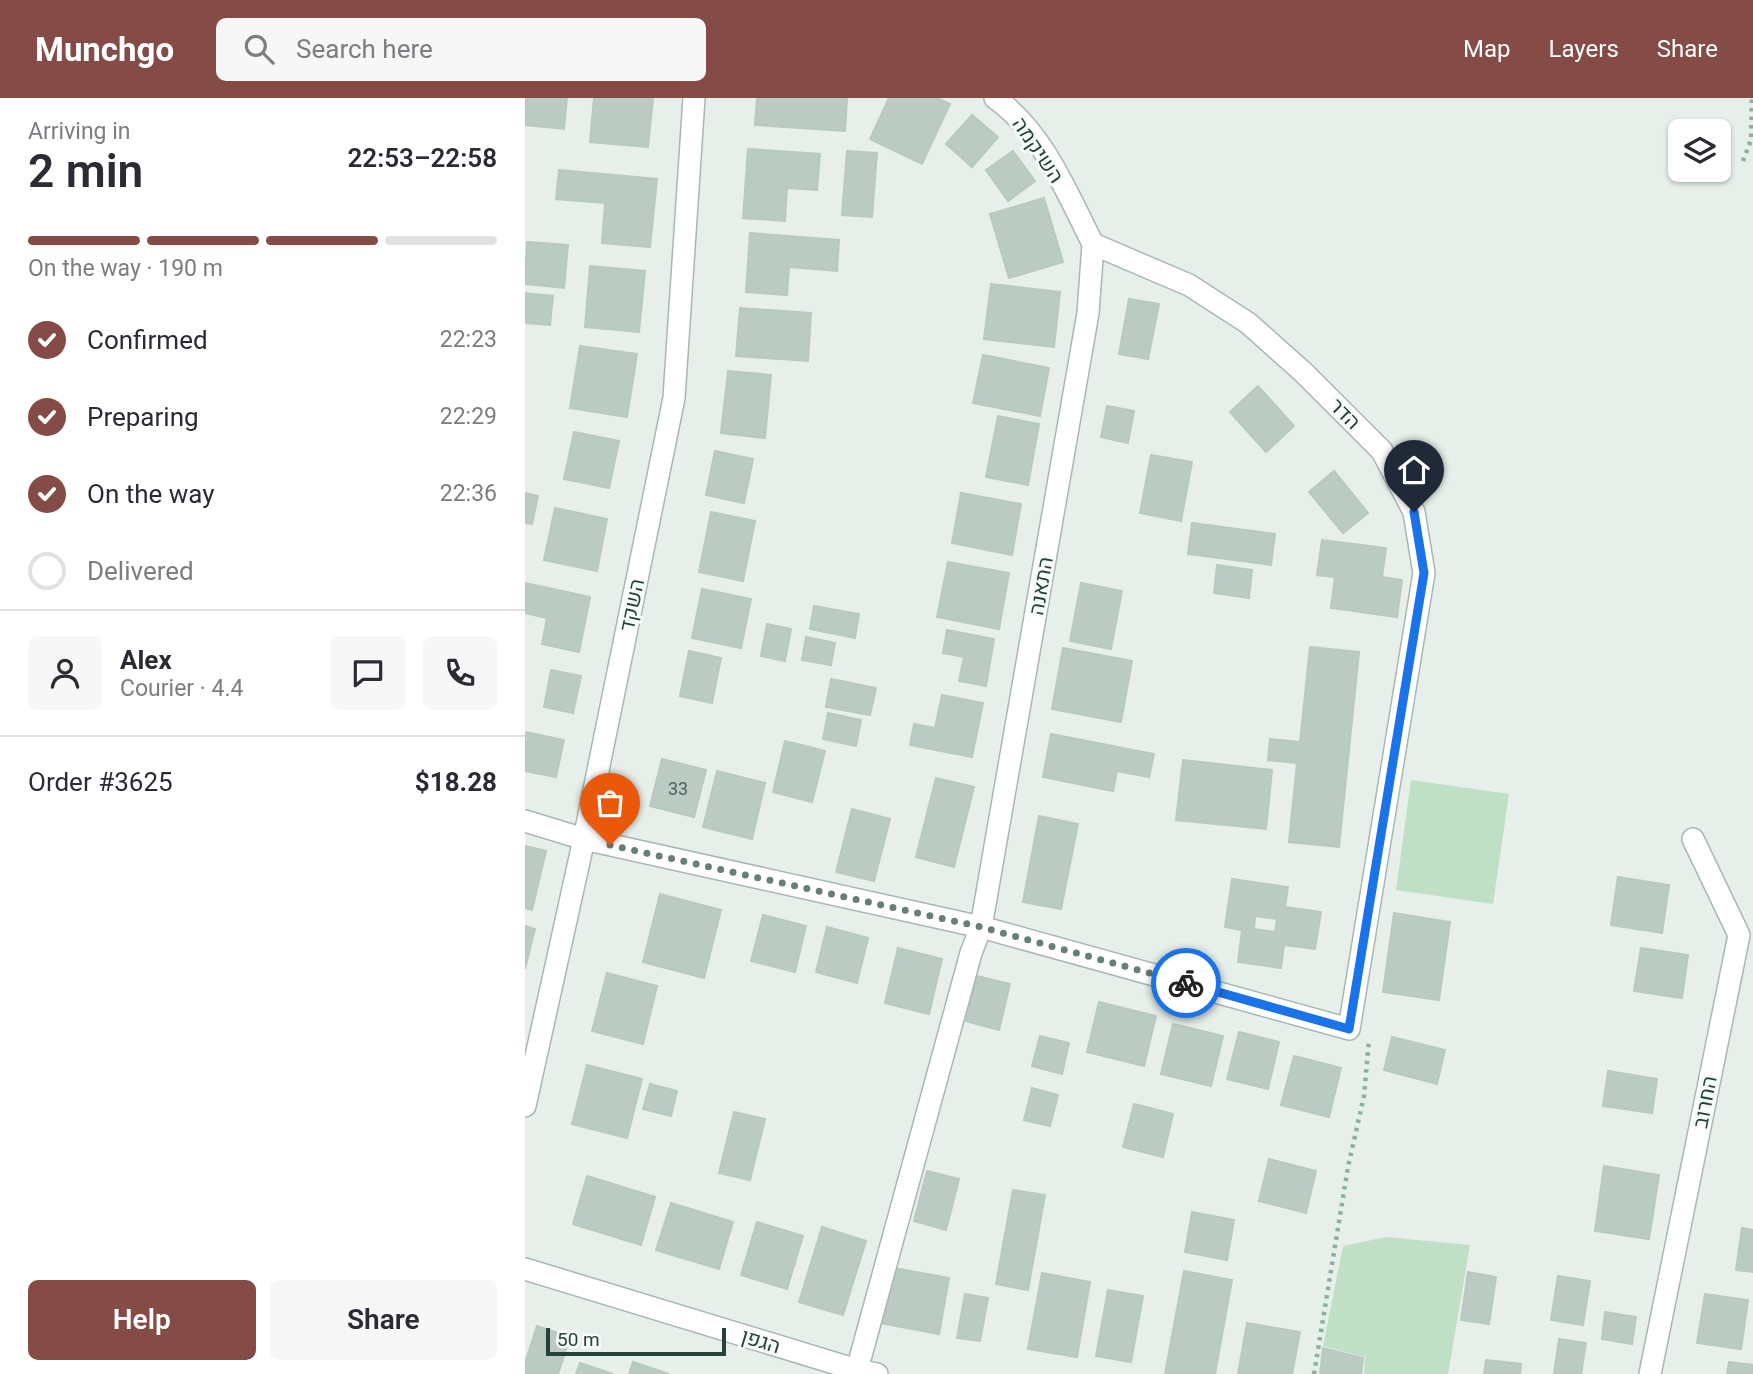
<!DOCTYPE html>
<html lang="en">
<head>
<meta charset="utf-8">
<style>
	:root { --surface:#fff; --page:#f7f7f7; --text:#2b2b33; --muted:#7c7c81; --line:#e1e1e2; --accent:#854c47 }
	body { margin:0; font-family:Roboto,Heebo,sans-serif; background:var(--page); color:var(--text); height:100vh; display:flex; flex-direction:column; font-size:26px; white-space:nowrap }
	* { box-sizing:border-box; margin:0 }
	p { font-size:23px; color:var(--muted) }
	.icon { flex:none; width:38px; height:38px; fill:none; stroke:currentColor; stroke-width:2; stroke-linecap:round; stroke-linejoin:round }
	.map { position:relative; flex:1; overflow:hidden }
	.panel { display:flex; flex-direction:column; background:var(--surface); width:525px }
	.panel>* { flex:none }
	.tools { position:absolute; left:1143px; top:21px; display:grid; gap:14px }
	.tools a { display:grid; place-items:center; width:63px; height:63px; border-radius:10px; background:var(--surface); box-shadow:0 2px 5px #0004; font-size:35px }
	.scale { position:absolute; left:21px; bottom:18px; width:180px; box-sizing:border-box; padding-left:7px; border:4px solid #244237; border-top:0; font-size:19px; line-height:24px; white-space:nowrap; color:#244237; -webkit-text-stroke:5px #f7fbf9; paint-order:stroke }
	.pin { position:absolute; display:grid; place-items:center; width:60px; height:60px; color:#fff; margin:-72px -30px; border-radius:50% 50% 50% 0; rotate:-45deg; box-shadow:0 0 7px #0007 }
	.pin .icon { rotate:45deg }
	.courier { position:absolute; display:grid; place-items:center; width:70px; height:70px; margin:-35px; border:5px solid #1a73e8; border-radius:50%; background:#fff; color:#222; box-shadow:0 2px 9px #0007 }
	.headline em { font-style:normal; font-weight:600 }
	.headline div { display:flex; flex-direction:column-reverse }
	.headline { display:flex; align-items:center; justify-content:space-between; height:119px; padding:0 28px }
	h1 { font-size:46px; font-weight:600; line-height:52px }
	.bar { display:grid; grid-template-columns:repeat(4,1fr); gap:10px 7px; align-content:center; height:84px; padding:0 28px }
	.bar i { height:9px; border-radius:5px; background:var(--line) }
	.bar .on { background:var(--accent) }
	.bar p { grid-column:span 4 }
	.line { display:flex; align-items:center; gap:18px; padding:0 28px; border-top:2px solid var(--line) }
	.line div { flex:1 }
	.round { display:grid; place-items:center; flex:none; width:74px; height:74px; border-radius:10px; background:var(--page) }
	ol { padding:0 28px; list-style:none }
	li { display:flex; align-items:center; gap:21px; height:77px }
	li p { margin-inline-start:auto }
	li .icon { padding:7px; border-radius:50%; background:var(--accent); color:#fff; stroke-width:4 }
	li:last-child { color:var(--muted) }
	li i { width:38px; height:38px; border:4px solid var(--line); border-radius:50% }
	.action { display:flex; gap:14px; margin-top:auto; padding:14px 28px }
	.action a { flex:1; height:80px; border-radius:10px; background:var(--accent); color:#fff; font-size:28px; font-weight:600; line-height:80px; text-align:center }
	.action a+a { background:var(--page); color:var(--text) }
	header { display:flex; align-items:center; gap:42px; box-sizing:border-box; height:98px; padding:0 35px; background:var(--accent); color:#fff }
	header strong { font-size:33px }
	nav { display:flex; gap:38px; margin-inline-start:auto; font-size:24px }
	.search { width:490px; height:63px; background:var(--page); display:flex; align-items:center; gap:18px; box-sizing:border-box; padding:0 24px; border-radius:10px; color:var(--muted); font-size:26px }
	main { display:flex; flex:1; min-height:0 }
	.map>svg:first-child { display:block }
	.green { fill:#bfe0c5 }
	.building { fill:#bbcac3; stroke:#b8c9c0; stroke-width:2; fill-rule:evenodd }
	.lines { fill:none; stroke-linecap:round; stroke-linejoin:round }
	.minor-casing { stroke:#a8b8b1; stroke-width:24 }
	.path { stroke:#86b3a0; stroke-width:4.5; stroke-dasharray:3.5 5; stroke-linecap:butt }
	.minor { stroke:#fff; stroke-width:21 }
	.done { stroke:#687f76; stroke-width:7; stroke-dasharray:0 12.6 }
	.route { stroke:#1a73e8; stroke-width:9 }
	.labels { text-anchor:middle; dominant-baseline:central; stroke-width:6; stroke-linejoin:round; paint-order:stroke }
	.number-label { font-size:18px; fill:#4a645a }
	.street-label { font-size:21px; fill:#244237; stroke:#f7fbf9 }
</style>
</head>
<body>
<header>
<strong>Munchgo</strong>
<div class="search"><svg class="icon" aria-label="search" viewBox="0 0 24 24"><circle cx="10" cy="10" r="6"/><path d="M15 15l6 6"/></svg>Search here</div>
<nav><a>Map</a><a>Layers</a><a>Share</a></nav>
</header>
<main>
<section class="panel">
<div class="headline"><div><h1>2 min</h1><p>Arriving in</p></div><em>22:53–22:58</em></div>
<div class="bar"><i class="on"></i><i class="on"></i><i class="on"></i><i></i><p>On the way · 190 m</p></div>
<ol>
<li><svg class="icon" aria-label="check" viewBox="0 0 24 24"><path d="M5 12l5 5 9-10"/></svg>Confirmed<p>22:23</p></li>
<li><svg class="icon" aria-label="check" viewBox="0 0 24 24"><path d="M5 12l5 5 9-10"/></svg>Preparing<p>22:29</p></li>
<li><svg class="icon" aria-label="check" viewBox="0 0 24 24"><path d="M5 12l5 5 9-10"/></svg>On the way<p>22:36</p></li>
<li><i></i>Delivered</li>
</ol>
<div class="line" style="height:126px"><a class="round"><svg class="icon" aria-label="person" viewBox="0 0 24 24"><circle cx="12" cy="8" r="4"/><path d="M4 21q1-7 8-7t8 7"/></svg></a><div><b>Alex</b><p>Courier · 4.4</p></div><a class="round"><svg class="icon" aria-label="chat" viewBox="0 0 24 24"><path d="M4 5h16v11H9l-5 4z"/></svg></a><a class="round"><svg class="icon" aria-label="phone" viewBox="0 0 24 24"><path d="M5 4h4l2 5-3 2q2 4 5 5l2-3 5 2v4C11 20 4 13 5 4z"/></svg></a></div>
<div class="line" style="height:91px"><div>Order #3625</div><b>$18.28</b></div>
<div class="action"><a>Help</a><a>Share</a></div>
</section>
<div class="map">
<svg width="1228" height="1276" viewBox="0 0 1228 1276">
	<rect width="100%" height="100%" fill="#e6efea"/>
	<path class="green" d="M886,682l98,14 -16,110 -97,-14z
		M861,1139l84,8 -22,129h-84l1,-17 -42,-11 20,-100z"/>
	<path class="building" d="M0,0h42l-3,31 -39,-4z
		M69,0h59l-5,49 -58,-5z
		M232,0h90l-2,33 -90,-6z
		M364,0h48l13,6 -28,60 -52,-25z
		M447,17l26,22 -26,30 -26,-23z
		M223,51l72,5 -3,36 -30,-2 -2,33 -42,-3z
		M322,53l30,2 -5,64 -30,-2z
		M488,53l22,30 -27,20 -22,-31z
		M34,72l98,9 -7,68 -48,-4 3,-40 -49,-4z
		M519,100l19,64 -54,16 -19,-64z
		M225,135l89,7 -2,31 -48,-4 -2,28 -41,-3z
		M2,144l41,3 -4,43 -39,-4z
		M65,168l55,5 -6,61 -54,-5z
		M466,186l69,8 -6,55 -70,-8z
		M0,195l28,3 -3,29 -25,-2z
		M604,201l30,5 -11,55 -29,-5z
		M215,210l71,5 -3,48 -72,-5z
		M55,248l57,8 -10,63 -57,-9z
		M458,257l66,13 -9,48 -67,-13z
		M203,273l43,4 -6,63 -44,-5z
		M733,288l36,40 -28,26 -36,-40z
		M582,308l27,5 -6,32 -27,-6z
		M473,318l41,8 -11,61 -42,-8z
		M49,334l45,9 -10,47 -45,-9z
		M190,353l38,8 -9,44 -38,-8z
		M626,357l41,7 -11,59 -41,-8z
		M809,373l34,42 -25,20 -34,-41z
		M0,395l13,3 -6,28 -7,-1z
		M436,395l60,11 -9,51 -60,-12z
		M30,410l52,11 -10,52 -53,-11z
		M186,414l44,9 -12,60 -44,-9z
		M667,425l83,11 -4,31 -83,-11z
		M797,442l64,8 -4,29 20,3 -5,37 -66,-9 4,-31 -18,-2z
		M423,464l61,11 -10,56 -62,-12z
		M692,467l35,5 -3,28 -35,-5z
		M0,485l65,14 -11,55 -37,-8 5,-26 -22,-5z
		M556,485l41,8 -11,58 -41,-8z
		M177,491l49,10 -10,49 -49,-10z
		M289,508l45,8 -4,24 -45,-9z
		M242,526l24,5 -6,32 -24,-5z
		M422,532l47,9 -8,47 -27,-5 5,-24 -21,-4z
		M281,539l29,6 -4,22 -29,-5z
		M785,549l49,5 -20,195 -50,-5 8,-79 -29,-3 2,-21 30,3z
		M538,550l69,13 -11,61 -69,-13z
		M164,553l32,7 -9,45 -32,-7z
		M26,572l30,6 -8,37 -29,-6z
		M306,581l45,9 -6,27 -44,-8z
		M417,597l41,8 -11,54 -62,-12 4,-21 21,4z
		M303,615l33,7 -5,26 -33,-7z
		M0,634l39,8 -8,37 -31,-6z
		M526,636l103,20 -5,23 -32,-6 -4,20 -70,-14z
		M260,643l40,10 -13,51 -39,-10z
		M137,661l44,11 -12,47 -44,-11z
		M658,662l89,10 -6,59 -90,-9z
		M192,673l48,12 -13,56 -49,-12z
		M411,680l38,9 -20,80 -38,-10z
		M327,711l38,10 -16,62 -38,-9z
		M514,718l39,8 -17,85 -38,-7z
		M0,748l21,5 -14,59 -7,-2z
		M1093,779l51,8 -7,48 -51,-8z
		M707,781l56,8 -3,20 36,5 -6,37 -31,-4 -3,23 -43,-6 4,-32 -17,-3zM730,818l22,3 -2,13 -21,-3z
		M135,796l61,16 -17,68 -61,-16z
		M869,815l56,9 -11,78 -56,-8z
		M238,817l43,11 -11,46 -44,-11z
		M0,828l10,3 -10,40z
		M302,829l41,11 -11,45 -41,-11z
		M373,850l44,11 -13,55 -44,-11z
		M1116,850l47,7 -6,43 -48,-7z
		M82,875l50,13 -14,58 -51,-13z
		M452,878l33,8 -11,46 -33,-9z
		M574,904l57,14 -12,50 -57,-14z
		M648,926l50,12 -12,50 -50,-12z
		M714,934l40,10 -11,47 -41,-10z
		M515,938l29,7 -7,31 -30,-8z
		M867,939l53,13 -8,34 -53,-14z
		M769,958l47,12 -12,49 -48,-12z
		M62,967l55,14 -15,59 -55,-14z
		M1083,973l49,8 -5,34 -49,-7z
		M125,986l27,7 -6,25 -28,-7z
		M507,990l26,7 -8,31 -26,-6z
		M609,1006l39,10 -10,43 -40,-10z
		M209,1014l31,7 -15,61 -31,-7z
		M744,1061l47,12 -10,42 -47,-12z
		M1079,1068l55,9 -10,64 -54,-8z
		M402,1073l32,8 -13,51 -32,-9z
		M62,1078l68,21 -14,48 -68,-21z
		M488,1092l32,5 -17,95 -32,-6z
		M146,1105l62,19 -14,47 -63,-19z
		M667,1114l42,8 -7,40 -42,-8z
		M232,1124l46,14 -16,53 -46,-14z
		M297,1129l44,14 -23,74 -44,-13z
		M1217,1130l11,2v42l-17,-2z
		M364,1169l60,11 -10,56 -59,-11z
		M659,1173l48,9 -17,94h-50z
		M943,1174l28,5 -7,47 -28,-4z
		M517,1175l48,9 -13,75 -49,-8z
		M1033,1178l32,5 -7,44 -32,-5z
		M583,1192l35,6 -12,66 -35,-6z
		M440,1196l23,4 -8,43 -23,-3z
		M1180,1196l43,6 -7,49 -44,-6z
		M1080,1214l31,5 -4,27 -30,-5z
		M722,1225l53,9 -8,42h-54z
		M12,1228l33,11 -12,37h-33v-11z
		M1034,1241l27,4 -5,31h-27z
		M798,1250l40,10 -2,16h-41z
		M961,1262l35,4 -1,10h-36z
		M108,1264l36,12h-40z
		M1204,1264l24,3v9h-26z
		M55,1265l33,11h-37z"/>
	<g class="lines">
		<defs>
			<path id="minor" d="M470,0c48,34 72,95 98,146
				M0,723l59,18 397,88 368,102 75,-456 -10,-61 -32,-61 -79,-79 -55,-49 -59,-38 -96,-41
				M0,1008l59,-267 90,-441 20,-300
				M0,1171l332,101 20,4
				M332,1272l114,-417 10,-26 107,-614 5,-69
				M1125,1276l89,-439 -46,-96"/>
		</defs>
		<use href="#minor" class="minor-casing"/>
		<path class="path" d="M1218,63l8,-21 1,-42
			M789,1276l34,-207 16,-71 5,-56"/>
		<use href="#minor" class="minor"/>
	</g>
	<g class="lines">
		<path class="done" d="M85,747l371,82 205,56"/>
		<path class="route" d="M661,885l163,46 75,-456 -10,-61"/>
	</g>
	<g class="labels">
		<g class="number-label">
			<text x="153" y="690">33</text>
		</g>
		<g class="street-label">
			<text transform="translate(513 52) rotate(56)">השיקמה</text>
			<text transform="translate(820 316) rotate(45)">הדר</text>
			<text transform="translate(516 488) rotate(-80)">התאנה</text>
			<text transform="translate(107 507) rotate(-78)">השקד</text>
			<text transform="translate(1180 1004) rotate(-79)">החרוב</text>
			<text transform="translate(236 1243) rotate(17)">הגפן</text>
		</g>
	</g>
</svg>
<div class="tools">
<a><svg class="icon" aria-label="layers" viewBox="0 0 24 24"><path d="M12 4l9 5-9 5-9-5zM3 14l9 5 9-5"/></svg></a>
</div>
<div class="scale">50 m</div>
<div class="pin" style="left:85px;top:747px;background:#ea580c"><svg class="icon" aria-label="bag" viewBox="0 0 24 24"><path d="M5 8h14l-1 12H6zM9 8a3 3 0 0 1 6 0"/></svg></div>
<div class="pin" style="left:889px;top:414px;background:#1f2937"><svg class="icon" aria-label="home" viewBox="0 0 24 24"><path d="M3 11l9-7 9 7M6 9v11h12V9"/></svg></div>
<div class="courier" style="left:661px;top:885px"><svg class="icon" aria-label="bike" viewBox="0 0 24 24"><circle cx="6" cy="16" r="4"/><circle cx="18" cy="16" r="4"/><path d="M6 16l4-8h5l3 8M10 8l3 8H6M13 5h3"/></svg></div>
</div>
</main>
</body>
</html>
